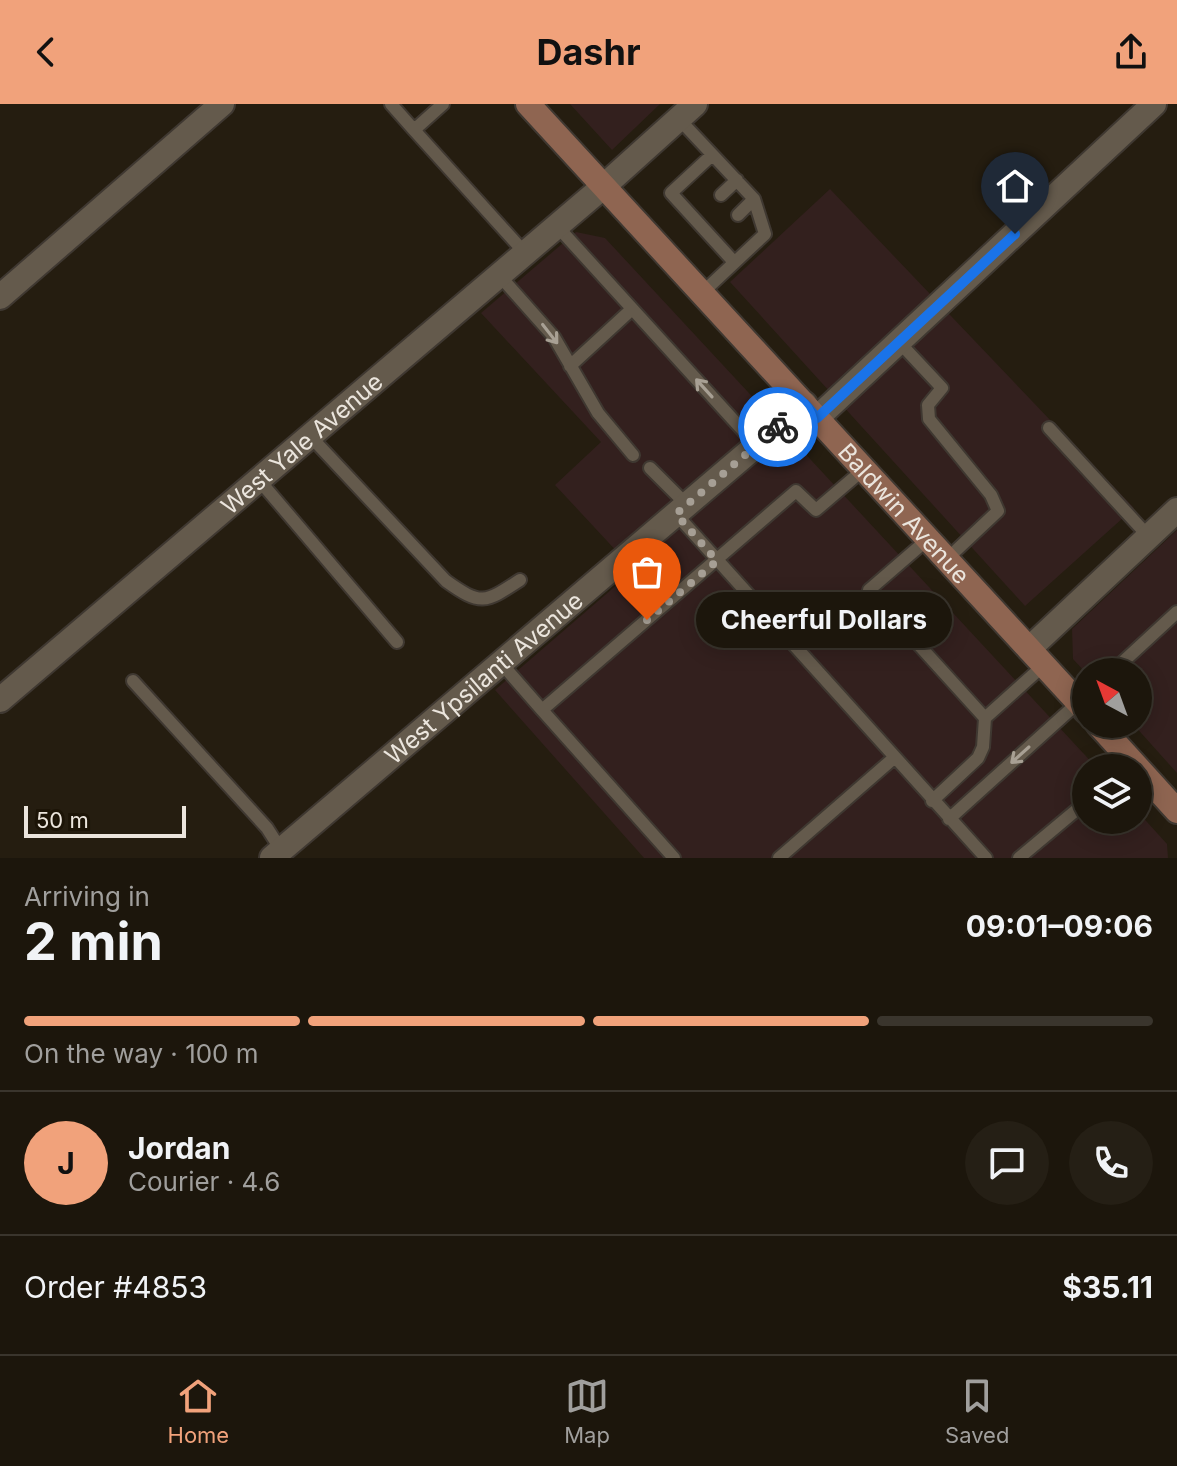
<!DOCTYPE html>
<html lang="en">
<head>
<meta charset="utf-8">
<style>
	:root { --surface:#1c160c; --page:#251f15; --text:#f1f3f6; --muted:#a09f9d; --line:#3a352d; --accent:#f1a27b }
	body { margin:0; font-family:Inter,sans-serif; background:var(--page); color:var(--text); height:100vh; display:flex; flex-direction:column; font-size:30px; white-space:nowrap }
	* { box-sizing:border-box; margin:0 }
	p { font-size:26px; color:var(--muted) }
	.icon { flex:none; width:44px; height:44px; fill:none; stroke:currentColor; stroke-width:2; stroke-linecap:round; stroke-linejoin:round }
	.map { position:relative; height:754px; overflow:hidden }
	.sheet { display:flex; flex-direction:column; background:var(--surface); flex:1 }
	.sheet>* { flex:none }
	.needle { width:52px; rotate:319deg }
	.tools { position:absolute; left:1072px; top:554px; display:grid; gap:16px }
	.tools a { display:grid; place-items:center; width:80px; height:80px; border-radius:50%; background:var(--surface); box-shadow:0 4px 20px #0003,0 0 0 2px var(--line); font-size:40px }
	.scale { position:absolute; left:24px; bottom:20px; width:162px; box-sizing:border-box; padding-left:8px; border:4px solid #ebe5dd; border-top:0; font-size:22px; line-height:28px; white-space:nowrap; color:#ebe5dd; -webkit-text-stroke:6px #1c1407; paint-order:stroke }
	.pin { position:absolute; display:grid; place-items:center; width:68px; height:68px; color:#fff; margin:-82px -34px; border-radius:50% 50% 50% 0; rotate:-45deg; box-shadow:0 0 8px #0007 }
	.pin .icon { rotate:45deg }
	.courier { position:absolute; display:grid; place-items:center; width:80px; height:80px; margin:-40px; border:6px solid #1a73e8; border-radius:50%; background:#fff; color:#222; box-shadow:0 2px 10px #0007 }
	.bubble { position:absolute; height:56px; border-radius:28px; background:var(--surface); box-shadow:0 4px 20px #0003,0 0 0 2px var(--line); font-size:26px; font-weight:700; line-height:56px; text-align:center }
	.headline em { font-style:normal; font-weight:700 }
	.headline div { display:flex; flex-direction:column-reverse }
	.headline { display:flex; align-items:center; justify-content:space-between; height:136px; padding:0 24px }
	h1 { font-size:52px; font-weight:700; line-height:60px }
	.bar { display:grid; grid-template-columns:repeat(4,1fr); gap:12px 8px; align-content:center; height:96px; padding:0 24px }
	.bar i { height:10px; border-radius:6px; background:var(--line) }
	.bar .active { background:var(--accent) }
	.bar p { grid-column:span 4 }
	.line { display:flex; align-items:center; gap:20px; padding:0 24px; border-top:2px solid var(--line) }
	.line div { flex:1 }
	.round { display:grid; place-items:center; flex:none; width:84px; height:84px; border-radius:42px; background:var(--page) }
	header { display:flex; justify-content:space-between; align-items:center; height:104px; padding:0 24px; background:var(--accent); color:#111; font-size:36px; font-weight:700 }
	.tab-bar { display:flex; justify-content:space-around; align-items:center; height:112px; border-top:2px solid var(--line); background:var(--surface); font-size:22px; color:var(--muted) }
	.tab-bar a { display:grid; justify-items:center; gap:4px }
	.tab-bar .active { color:var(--accent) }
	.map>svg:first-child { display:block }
	.commercial { fill:#33201e }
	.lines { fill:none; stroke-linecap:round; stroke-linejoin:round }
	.lane-casing { stroke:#3f3831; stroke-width:16 }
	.street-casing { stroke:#3f3831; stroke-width:28 }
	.secondary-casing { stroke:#3f3831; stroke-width:28 }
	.lane { stroke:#645a4c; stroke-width:12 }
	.street { stroke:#645a4c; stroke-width:24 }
	.secondary { stroke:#8f6551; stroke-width:24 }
	.oneway { stroke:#a8a094 }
	.done { stroke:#a69f95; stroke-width:8; stroke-dasharray:0 14.4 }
	.route { stroke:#1a73e8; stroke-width:10 }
	.labels { text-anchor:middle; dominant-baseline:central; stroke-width:6; stroke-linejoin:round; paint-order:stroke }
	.street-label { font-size:24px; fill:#ebe5dd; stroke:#1c1407 }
</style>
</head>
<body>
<header><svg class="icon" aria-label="back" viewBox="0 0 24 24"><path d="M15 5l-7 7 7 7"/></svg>Dashr<svg class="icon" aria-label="share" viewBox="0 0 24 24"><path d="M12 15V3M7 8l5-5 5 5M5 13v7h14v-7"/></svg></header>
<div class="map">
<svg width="1177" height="754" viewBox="0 0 1177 754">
	<rect width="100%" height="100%" fill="#251d10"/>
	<path class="commercial" d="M570,0h90l-48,46z
		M830,85l304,319 -109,98 -295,-324z
		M576,128l29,6 492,530h-11v52h52v-8l29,32 1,14h-524l-149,-168 139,-120 -79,-85 46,-43 -120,-129z
		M1177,426v243l-44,-49h5v-52l-52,1 -13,-14 -1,-30z"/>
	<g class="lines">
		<defs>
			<path id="lane" d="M391,0l23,26
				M443,0l-29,26 111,123
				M679,15l75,80 11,35 -63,59
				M712,51l-41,38 63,69
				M721,91l16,-15
				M738,111l16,-16
				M557,122l200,220
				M499,171l55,62 44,76 35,42
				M899,238l43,46 -14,17 1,14 62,76 7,16 -51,48
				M570,262l62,-57
				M1049,324l100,109
				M310,332l136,145c35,25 39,22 74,-1
				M650,364l37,37
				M259,376l138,162
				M676,410l310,344
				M928,435l-59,51 116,128
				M501,559l41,47 254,-219 20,19 48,-41
				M1112,568l65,-60
				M133,577l134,147 16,25
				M542,606l132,148
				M932,697l46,-43 5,-11 2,-29 59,-53
				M949,715l132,-119
				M779,754l116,-101
				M1019,754l67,-56"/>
			<g id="street">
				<path d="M0,193l222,-193"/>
				<path d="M817,314l337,-314"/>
				<path d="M1029,545l148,-139"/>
				<path id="s1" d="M0,596l604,-514 91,-82"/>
				<path id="s2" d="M272,754l533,-454"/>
			</g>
			<g id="secondary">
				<path id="s3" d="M528,0l558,607"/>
				<path d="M1098,620l79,87"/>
			</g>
		</defs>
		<use href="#lane" class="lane-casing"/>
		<use href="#street" class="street-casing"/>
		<use href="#secondary" class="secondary-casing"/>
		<use href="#lane" class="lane"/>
		<use href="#street" class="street"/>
		<use href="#secondary" class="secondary"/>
	</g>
	<defs><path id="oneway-shaft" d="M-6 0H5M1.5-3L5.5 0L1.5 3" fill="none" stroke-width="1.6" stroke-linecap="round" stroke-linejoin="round" transform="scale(2)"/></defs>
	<g class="oneway">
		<use href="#oneway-shaft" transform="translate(550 230) rotate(52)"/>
		<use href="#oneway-shaft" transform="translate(704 284) rotate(-132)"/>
		<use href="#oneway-shaft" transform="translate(1020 651) rotate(138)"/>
	</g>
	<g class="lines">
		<path class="done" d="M647,516l70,-59 -41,-47 102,-87"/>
		<path class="route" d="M778,323l27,-23 12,14 198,-184"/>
	</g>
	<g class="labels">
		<g class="street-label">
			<text stroke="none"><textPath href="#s1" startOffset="396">West Yale Avenue</textPath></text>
			<text stroke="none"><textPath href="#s3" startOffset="556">Baldwin Avenue</textPath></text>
			<text stroke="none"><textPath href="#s2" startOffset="278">West Ypsilanti Avenue</textPath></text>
		</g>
	</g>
</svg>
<div class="tools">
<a><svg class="needle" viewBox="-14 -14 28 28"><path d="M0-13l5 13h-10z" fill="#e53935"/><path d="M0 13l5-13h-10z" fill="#a09f9d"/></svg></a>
<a><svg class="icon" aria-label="layers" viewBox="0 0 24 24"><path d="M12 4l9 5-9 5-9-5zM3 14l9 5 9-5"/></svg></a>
</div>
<div class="scale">50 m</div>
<div class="pin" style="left:647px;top:516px;background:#ea580c"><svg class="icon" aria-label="bag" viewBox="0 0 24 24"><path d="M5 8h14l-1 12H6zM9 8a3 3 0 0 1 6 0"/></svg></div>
<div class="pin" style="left:1015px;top:130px;background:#1f2937"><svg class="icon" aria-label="home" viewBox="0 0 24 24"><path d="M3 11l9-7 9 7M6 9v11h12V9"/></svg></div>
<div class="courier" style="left:778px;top:323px"><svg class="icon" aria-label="bike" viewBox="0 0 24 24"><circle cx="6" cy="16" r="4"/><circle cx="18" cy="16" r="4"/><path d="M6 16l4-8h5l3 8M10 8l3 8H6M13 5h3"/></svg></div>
<div class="bubble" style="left:696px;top:488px;width:256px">Cheerful Dollars</div>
</div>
<section class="sheet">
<div class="headline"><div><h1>2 min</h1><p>Arriving in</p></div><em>09:01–09:06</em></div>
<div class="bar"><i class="active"></i><i class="active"></i><i class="active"></i><i></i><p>On the way · 100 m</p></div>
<div class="line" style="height:144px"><b class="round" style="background:var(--accent);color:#111">J</b><div><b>Jordan</b><p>Courier · 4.6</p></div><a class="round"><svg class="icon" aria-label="chat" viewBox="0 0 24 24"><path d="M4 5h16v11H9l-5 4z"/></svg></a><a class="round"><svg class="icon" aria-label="phone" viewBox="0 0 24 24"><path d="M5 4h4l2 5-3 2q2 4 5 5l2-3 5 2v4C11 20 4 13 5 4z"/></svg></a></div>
<div class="line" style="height:104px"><div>Order #4853</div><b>$35.11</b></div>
</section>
<nav class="tab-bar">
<a class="active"><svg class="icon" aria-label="home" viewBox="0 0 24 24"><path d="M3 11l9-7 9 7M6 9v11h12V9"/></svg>Home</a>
<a><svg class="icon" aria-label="map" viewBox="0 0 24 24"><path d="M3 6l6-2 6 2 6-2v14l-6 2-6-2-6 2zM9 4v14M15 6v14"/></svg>Map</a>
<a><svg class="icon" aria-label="saved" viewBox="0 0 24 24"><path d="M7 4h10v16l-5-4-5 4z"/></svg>Saved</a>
</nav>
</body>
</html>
